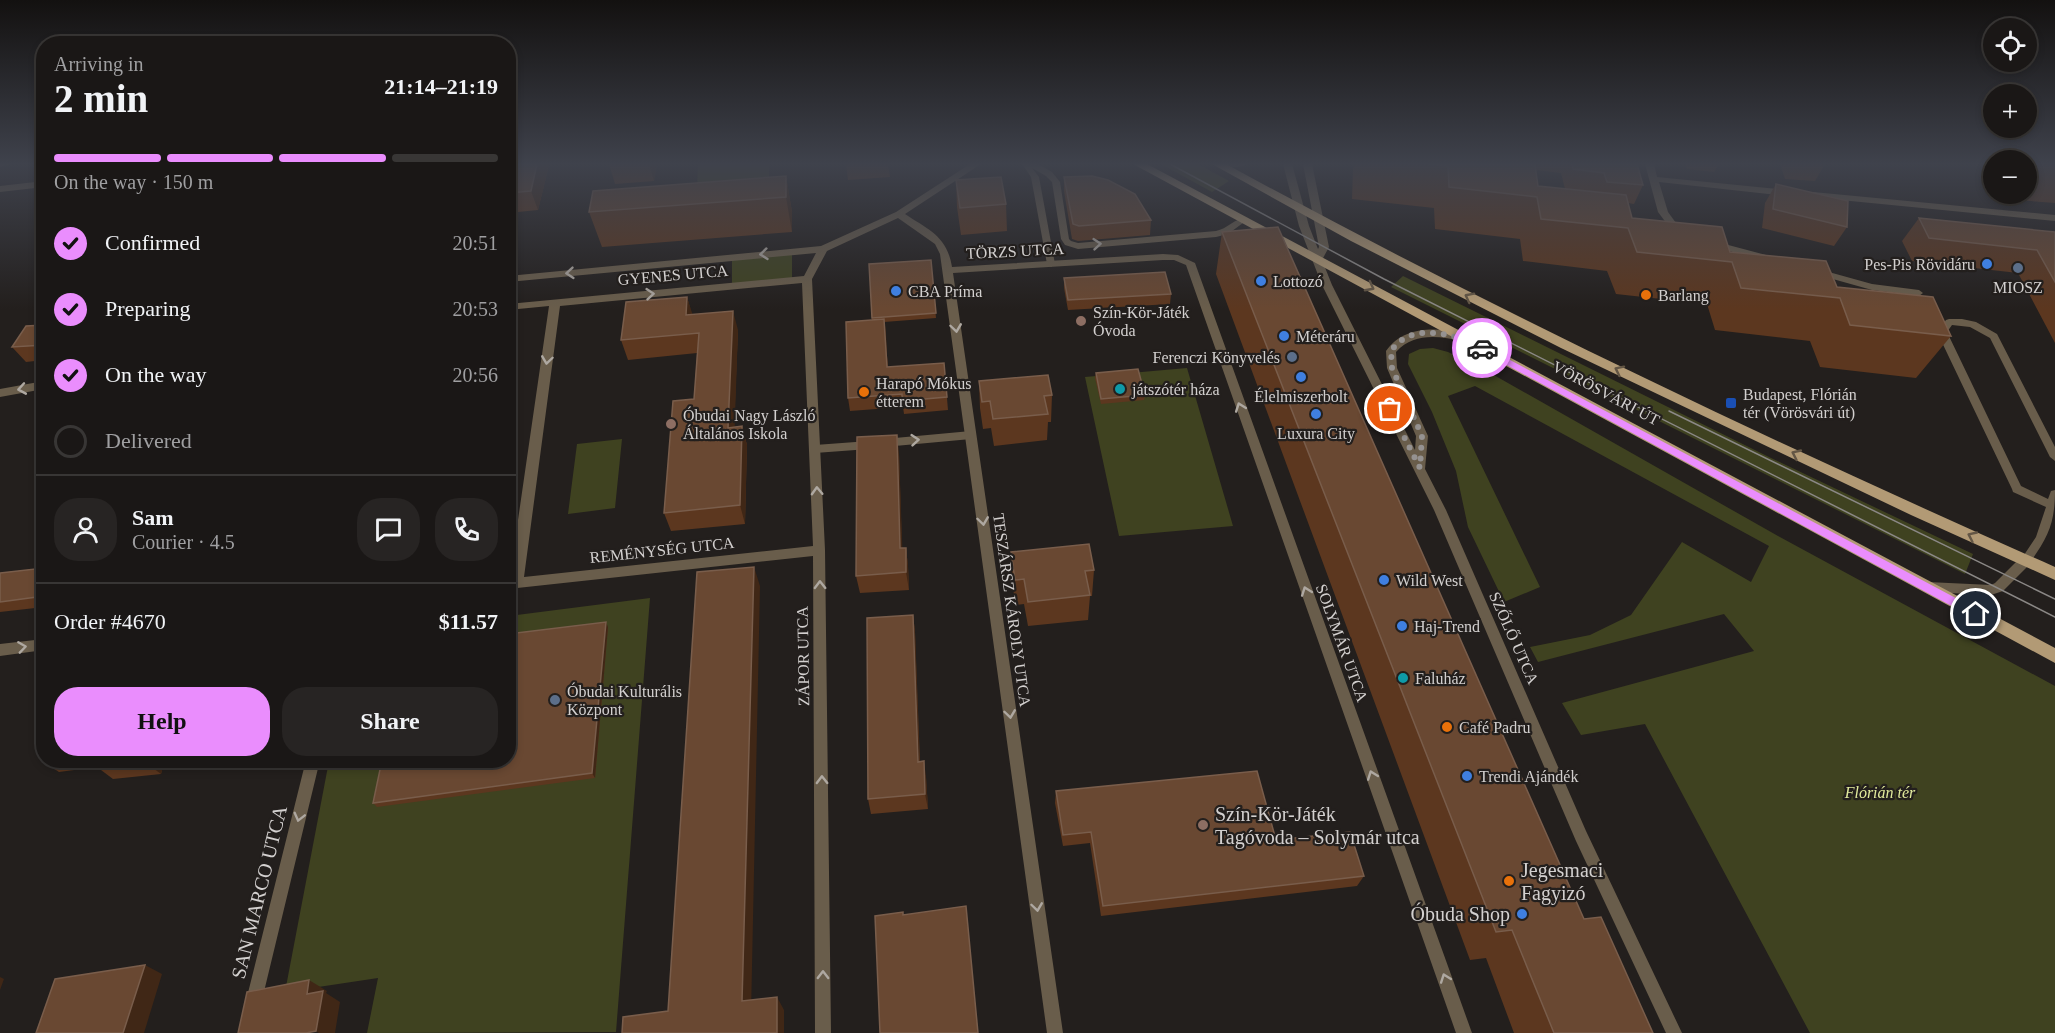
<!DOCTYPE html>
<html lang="en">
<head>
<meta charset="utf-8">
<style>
	:root { --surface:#1a1716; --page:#272423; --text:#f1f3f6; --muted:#9f9fa1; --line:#383635; --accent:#ea8dfd }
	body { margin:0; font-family:"Times New Roman",serif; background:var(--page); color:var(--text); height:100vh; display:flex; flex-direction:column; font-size:22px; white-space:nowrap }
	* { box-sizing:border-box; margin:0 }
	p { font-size:20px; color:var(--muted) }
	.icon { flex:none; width:33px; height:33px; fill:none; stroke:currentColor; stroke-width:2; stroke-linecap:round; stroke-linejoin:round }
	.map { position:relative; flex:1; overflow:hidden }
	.details { position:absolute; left:36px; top:36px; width:480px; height:732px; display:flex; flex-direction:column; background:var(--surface); border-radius:24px; box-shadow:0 3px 9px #0003,0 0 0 2px var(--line) }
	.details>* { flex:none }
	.fabs { position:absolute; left:1983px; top:18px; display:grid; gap:12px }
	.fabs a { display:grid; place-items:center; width:54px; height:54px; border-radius:50%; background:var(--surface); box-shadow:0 3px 9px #0003,0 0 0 2px var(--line); font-size:30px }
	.pin { position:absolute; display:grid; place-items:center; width:51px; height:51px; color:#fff; margin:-26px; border:3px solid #fff; border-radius:50%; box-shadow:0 2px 6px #0007 }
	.courier { position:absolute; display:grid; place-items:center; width:60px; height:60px; margin:-30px; border:4px solid #ea8dfd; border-radius:50%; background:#fff; color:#222; box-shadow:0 2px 8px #0007 }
	.summary em { font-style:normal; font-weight:700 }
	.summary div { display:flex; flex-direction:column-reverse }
	.summary { display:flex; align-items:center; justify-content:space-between; height:102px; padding:0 18px }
	h1 { font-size:39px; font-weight:700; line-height:45px }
	.bar { display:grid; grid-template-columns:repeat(4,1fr); gap:9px 6px; align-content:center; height:72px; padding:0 18px }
	.bar i { height:8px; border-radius:4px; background:var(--line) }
	.bar .current { background:var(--accent) }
	.bar p { grid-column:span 4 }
	.line { display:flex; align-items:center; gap:15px; padding:0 18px; border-top:2px solid var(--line) }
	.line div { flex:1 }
	.round { display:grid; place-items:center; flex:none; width:63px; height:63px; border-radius:24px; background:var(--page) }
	ol { padding:0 18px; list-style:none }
	li { display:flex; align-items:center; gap:18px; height:66px }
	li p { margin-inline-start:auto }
	li .icon { padding:6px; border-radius:50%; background:var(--accent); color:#111; stroke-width:4 }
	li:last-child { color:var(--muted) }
	li i { width:33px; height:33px; border:3px solid var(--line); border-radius:50% }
	.cta { display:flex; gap:12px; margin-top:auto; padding:12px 18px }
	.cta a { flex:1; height:69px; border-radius:24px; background:var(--accent); color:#111; font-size:24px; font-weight:700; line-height:69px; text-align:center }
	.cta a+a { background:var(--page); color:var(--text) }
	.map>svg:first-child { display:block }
	.green { fill:#3f4220 }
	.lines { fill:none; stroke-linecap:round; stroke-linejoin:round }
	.service { fill:#695d4b; fill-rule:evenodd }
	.minor { fill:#695d4b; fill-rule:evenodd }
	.primary { fill:#b29a75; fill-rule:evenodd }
	.tram { stroke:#8b8886; stroke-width:1.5 }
	.wall { fill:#5c371f; fill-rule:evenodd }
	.shaded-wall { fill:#402716 }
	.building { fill:#694832; stroke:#795d4b; stroke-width:1.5 }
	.oneway { stroke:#aea8a1 }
	.oneway2 { stroke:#635645 }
	.route { fill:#ea8dfd }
	.done { stroke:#959291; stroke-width:6; stroke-dasharray:0 10.8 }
	.shop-dot { fill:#3f7fe0; stroke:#231f1d; stroke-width:2 }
	.service-dot { fill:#5c6f8a; stroke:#231f1d; stroke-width:2 }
	.food-dot { fill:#e8710a; stroke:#231f1d; stroke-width:2 }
	.education-dot { fill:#8d6e63; stroke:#231f1d; stroke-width:2 }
	.culture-dot { fill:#0f9aa8; stroke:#231f1d; stroke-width:2 }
	.transit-dot { fill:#1a4fb4; stroke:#231f1d; stroke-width:2 }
	.labels { text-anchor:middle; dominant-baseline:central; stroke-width:4.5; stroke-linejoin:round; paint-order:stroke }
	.street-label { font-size:16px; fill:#d3d0cf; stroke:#231f1d }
	.poi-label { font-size:16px; fill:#d3d0cf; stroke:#231f1d; text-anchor:start }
	.park-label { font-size:16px; font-style:italic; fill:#e1ea9c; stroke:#231f1d }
	.near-poi-label { font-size:20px; fill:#d3d0cf; stroke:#231f1d; text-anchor:start }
	.near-street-label { font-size:20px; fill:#d3d0cf; stroke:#231f1d }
</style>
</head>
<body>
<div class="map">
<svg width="2055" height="1033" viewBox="0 0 2055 1033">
	<rect width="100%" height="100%" fill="#231f1d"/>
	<path class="green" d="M698,164h71v21l-72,6z
		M1161,164h37l31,17 -17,11z
		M792,252v28l-60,6v-28z
		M1403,276l368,182 202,96 -8,20 -574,-287z
		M1433,348l15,4 37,18 293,166 277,150v347h-245l-165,-309 -64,11 -19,-32 192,-52 -30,-37 -186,48 -8,-15 60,-12 41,-20 51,-73 69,40 18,-36 -294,-160 -27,10 92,191 -36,15 -36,-75 -12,-56 -24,-59 -24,-48 1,-10 11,-5z
		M1187,368l46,158 -114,10 -34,-159z
		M622,439l-7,69 -47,6 9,-70z
		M650,598l-34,434 -249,1 11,-55 -93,14 44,-231 179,-1 1,-144z"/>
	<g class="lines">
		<path class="service" d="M0,164h10l-10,3z
			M1022,164h16l14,8 8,10 9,57 2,2 7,2 138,-12c11,-2 19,-13 30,-13l1,2 -19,14 -12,3 -138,12 -13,-4 -4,-6 -9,-57 -6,-6 -14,-8 7,9 16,87 -4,3 -4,-3 -16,-87z
			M1223,164h24c-6,4 -18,4 -24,0z
			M1717,242l49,13 1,2 -4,3 -49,-13v-4z
			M1818,269l54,15 47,6 4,3 -4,3 -47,-6 -57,-16 -1,-2z
			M1949,319h13l14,3 21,12 58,113v14l-5,-4 -60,-119 -20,-11 -18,-2 -5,7 74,154 27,13 3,-8 4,-1c0,34 -7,47 -26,74h-8l-1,-3 16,-24 10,-30 -33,-15 -1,-3 -75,-157 9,-12z
			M971,431l5,4 -5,4 -87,8 -5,-4 5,-4z
			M869,441l5,4 -5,4 -54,4 -5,-4 5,-4z"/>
		<path class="minor" d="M970,164h11l-76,50c24,16 42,22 47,53l211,-13 15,1 17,8 277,770h-16l-270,-768 -12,-5h-11l-210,13 110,760h-16l-107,-779 -5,-10 -37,-26 -71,33 -15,28 13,271 6,483h-16l-2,-477 -305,33 41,-283 -41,4v-6l296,-28 12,-23 -308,29v-6l313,-30 75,-34zM802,283l11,263 -289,31 36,-271z
			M1283,164h9l17,62 9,23 1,-2 -16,-83h9l17,83 -7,13 10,25 83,165 1,-14 -29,-68 -1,-17c18,-26 52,-24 80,-17l1,3 -5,4c-23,-5 -48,-9 -66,11l1,16 31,68 -3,33 21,41 140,321 96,202h-16l-90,-192 -142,-331 -112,-225 -23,-59z
			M1645,164h9l3,13 130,13 5,3 -5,3 -128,-14 9,30 16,22 -5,3 -3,-1 -18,-24z
			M44,181v6l-44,5v-6z
			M1813,192l242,23v6l-245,-24 -2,-2z
			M44,381v8l-44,8v-8z
			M2025,556l4,1 2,4 -2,4 -26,26 -12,4 -63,-3 -4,-1 -2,-4 2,-4 4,-1 63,3 4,-2 26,-26z
			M44,639v11l-44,6v-12z
			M306,760h14l-66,273h-16z"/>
		<path class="primary" d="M1133,164h14l908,484v15z
			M1212,164h14c269,147 549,279 829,403v13l-144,-65 -350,-167 -210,-107z"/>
		<path class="tram" d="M1170,164l214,115 671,338
			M1669,411l386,188"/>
	</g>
	<path class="wall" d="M508,164l41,1 -11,45 -30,3z
		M609,164h48l-3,17 -39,3z
		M846,164h42l2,13 -42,3z
		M1354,164h283l6,21 -9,19 -6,-1 4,15 98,34 107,35 114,49 -35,42 -96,-11 -10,-26 -95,-11 -8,-26 -91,-10 -9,-23 -84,-10 -3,-22 -85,-10 -1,-21 -82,-9 1,-31zM1536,170l25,3 4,16 -27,-3z
		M1685,164h34l-5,8 -27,-3z
		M1780,164h45l-10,17 -30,-2z
		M1982,164h12v19z
		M2026,164h29v39l-51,-4 -4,-5h26z
		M786,176l6,36v20l-190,15 -13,-35z
		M1064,177l87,43 -1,15 -72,6 -6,-2 -8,-48z
		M956,180l50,24 1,27 -46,4 -4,-28z
		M1776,184l71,43 -13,19 -72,-18 3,-25z
		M1919,218l136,14v111l-37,-70 -106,-12 -10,-20z
		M1222,232l362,687 69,114h-139l-28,-75 -16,2 -254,-686z
		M44,238v18l-7,-8z
		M931,260l5,58 -52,4 4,45 56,-4 4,47 -44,4 -1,-7 -53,4 -2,-13 24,-78 -3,-56z
		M1064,278l107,16 -1,10 -102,6 -4,-22z
		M687,297l5,18 46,15 -4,97 8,-1 5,19 -2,79 -74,7 -7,-18 30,-114 3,-46 -69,7 -7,-20z
		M44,325v35l-18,2 -14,-15z
		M1096,373l49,22 -1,5 -43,4 -6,-26z
		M979,381l73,14 -1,27h-3l-1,18 -53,6 -3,-18 -8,1 -3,-21z
		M899,454l3,94h4l2,18 1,24 -49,3 -4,-17z
		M1011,552l83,18 -2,26h-2l-2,24 -60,6 -4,-22 -8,1 -5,-27z
		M44,568v39l-44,5v-39z
		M913,615l2,17 5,130 6,15 2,32 -57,5 -3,-15z
		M608,627l-13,151 -218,29 -4,-4z
		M44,755v5h121l-4,14 -48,5 -16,-12 -38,5 -18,-12z
		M1056,791l220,49 88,36 -7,10 -256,30 -11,-73 -27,3 -8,-43z"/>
	<path class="shaded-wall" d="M537,164h12v1l-11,45 -7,-19z
		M649,164h8l-3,17z
		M786,176l6,36v20l-6,-35z
		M687,297l6,19 -7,-1z
		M733,311l5,19 -4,116 -6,-18z
		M884,319l2,13 2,48 -1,-13z
		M742,426l5,19 -2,79 -5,-19z
		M897,435l2,19 4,112 -3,-18z
		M906,548l2,18 1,24 -3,-18z
		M754,567l6,19 -9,428 -9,-13z
		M913,615l2,17 5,146 -2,-16z
		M606,622l2,5 -13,151 -3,-5z
		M145,760h20l-4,14 -16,-12z
		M924,761l2,16 2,32 -3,-15z
		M145,965l17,9 -18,59h-21z
		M0,977l4,2 -4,11z
		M309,980l18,11 -1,2 14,9 -5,31h-16l-3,-2 -9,-37z
		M777,997l7,13v23h-7z"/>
	<path class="building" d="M508,164h29l-6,27 -23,2z
		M1429,164l106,1 3,21 88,9 6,23 90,9 8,25 96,9 11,26 96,10 18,39 -101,-11 -10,-27 -99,-10 -9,-26 -95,-10 -9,-24 -87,-9 -4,-22 -88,-10 -1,-21z
		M1572,164h65l6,21 -36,-3 -3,-9 -31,-4z
		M786,176v21l-197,15 4,-21z
		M1092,176l16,4 27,14 16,26 -72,6 -6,-2 -9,-47z
		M1001,177l5,27 -46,4 -4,-28z
		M1776,184l72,17 -1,26 -74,-18z
		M1919,218l136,14v50l-18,-32 -108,-12z
		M1278,227l306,692 17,-2 52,116h-99l-42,-103 -16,2 -274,-700z
		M44,238v10h-7z
		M931,260l5,53 -64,5 -3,-54z
		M1165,272l6,22 -103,6 -4,-22z
		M687,297l-1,18 47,-4 -5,117 14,-2 -2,79 -76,8 9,-112 21,-2 5,-66 -78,7 5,-38z
		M884,319l3,48 57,-4 3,34 -45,4v-7l-54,4 -2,-76z
		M44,325v20l-32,2 14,-21z
		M1138,369l7,26 -44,4 -5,-26z
		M1048,375l4,20 -8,1 4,18 -55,5 -3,-18 -8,1 -3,-21z
		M897,435l3,113h6v24l-50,4 1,-139z
		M1089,544l5,26 -9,1 5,24 -62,7 -4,-23 -9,1 -4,-28z
		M754,567l-12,434 35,-4v36h-155l1,-16 45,-6 29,-439z
		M44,568v28l-44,6v-29z
		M913,615l5,147 6,-1 1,33 -57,5 -1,-181z
		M606,622l-14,151 -219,30 9,-43h126v-126z
		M99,760h46v2l-48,5z
		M1257,771l19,69 74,-8 14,44 -261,30 -12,-74 -28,3 -7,-44z
		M966,906l12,127h-98l-5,-117 28,-4v3z
		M145,965l-22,68h-87l19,-54z
		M309,980l-2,14 16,-3 -7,40 -10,2h-68l9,-41z"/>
	<defs><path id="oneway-chevron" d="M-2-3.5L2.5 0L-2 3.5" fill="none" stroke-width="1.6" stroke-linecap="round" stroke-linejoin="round" transform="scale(1.5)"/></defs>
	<g class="oneway">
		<use href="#oneway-chevron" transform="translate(1097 244) rotate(-5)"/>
		<use href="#oneway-chevron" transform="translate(764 254) rotate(174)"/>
		<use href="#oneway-chevron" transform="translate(570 273) rotate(175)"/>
		<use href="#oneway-chevron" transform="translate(650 294) rotate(-5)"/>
		<use href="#oneway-chevron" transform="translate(956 328) rotate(82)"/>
		<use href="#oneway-chevron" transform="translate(547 360) rotate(98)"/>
		<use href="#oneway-chevron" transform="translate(22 389) rotate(170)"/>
		<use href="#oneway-chevron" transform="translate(1240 407) rotate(-110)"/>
		<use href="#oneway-chevron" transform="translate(915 440) rotate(-5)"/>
		<use href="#oneway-chevron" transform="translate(817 491) rotate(-92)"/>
		<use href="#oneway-chevron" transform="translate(983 521) rotate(82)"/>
		<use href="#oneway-chevron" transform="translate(820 585) rotate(-91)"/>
		<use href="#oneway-chevron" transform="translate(1306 591) rotate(-110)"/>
		<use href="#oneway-chevron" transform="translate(22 647) rotate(-8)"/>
		<use href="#oneway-chevron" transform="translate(1010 714) rotate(82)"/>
		<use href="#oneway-chevron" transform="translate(1372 775) rotate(-110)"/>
		<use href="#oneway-chevron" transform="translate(822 780) rotate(-91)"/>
		<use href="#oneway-chevron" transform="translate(299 817) rotate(104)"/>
		<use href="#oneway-chevron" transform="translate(1037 907) rotate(82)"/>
		<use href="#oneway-chevron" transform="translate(823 975) rotate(-90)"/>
		<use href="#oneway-chevron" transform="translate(1445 978) rotate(-110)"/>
	</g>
	<g class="oneway2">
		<use href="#oneway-chevron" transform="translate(1370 287) rotate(28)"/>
		<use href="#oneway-chevron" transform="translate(1469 297) rotate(-153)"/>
		<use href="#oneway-chevron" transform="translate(1619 370) rotate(-154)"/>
		<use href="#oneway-chevron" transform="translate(1796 454) rotate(-155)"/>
		<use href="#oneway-chevron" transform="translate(1972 536) rotate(-155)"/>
	</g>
	<linearGradient id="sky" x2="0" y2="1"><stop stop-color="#131110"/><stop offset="0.53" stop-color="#3f424c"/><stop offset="1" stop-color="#3f424c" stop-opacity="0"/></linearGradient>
	<rect width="2055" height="309" fill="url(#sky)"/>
	<path class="route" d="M1482,345l498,266v6h-8l-493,-267 -1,-2z"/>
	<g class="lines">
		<path class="done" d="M1390,409l30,59 2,-32 -30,-68 -1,-17c20,-30 65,-17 91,-3"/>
	</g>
	<g class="shop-dot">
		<circle cx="1987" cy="264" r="6"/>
		<circle cx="1261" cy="281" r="6"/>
		<circle cx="896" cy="291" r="6"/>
		<circle cx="1284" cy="336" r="6"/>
		<circle cx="1301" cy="377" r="6"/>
		<circle cx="1316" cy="414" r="6"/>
		<circle cx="1384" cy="580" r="6"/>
		<circle cx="1402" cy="626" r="6"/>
		<circle cx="1467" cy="776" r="6"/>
		<circle cx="1522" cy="914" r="6"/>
	</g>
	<g class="service-dot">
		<circle cx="2018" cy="268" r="6"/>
		<circle cx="1292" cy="357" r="6"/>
		<circle cx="555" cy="700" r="6"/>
	</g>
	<g class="food-dot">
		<circle cx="1646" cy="295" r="6"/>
		<circle cx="864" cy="392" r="6"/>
		<circle cx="1447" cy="727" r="6"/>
		<circle cx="1509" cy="881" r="6"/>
	</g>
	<g class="education-dot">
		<circle cx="1081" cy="321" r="6"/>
		<circle cx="671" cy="424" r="6"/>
		<circle cx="1203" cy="825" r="6"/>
	</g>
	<g class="culture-dot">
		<circle cx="1120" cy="389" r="6"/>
		<circle cx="1403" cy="678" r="6"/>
	</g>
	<rect class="transit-dot" x="1725" y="397" width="12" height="12" rx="3"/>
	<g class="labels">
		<g class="street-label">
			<text transform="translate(1015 251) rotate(-3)">TÖRZS UTCA</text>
			<text transform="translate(673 275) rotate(-5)">GYENES UTCA</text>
			<text transform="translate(1606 393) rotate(28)">VÖRÖSVÁRI ÚT</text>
			<text transform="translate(662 550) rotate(-6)">REMÉNYSÉG UTCA</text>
			<text transform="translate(1012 610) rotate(82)">TESZÁRSZ KÁROLY UTCA</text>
			<text transform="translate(1514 638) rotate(66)">SZŐLŐ UTCA</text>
			<text transform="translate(1342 643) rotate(70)">SOLYMÁR UTCA</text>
			<text transform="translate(803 656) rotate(-91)">ZÁPOR UTCA</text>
		</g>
		<g class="poi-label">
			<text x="1975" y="264" text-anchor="end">Pes-Pis Rövidáru</text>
			<text x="1273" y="281">Lottozó</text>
			<text x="2018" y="287" text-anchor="middle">MIOSZ</text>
			<text x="908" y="291">CBA Príma</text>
			<text x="1658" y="295">Barlang</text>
			<text x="1093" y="312">Szín-Kör-Játék<tspan x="1093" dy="18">Óvoda</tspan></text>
			<text x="1296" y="336">Méteráru</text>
			<text x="1280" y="357" text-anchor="end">Ferenczi Könyvelés</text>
			<text x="876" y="383">Harapó Mókus<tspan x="876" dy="18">étterem</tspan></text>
			<text x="1132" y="389">játszótér háza</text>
			<text x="1743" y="394">Budapest, Flórián<tspan x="1743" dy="18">tér (Vörösvári út)</tspan></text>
			<text x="1301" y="396" text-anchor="middle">Élelmiszerbolt</text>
			<text x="683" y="415">Óbudai Nagy László<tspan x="683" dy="18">Általános Iskola</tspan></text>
			<text x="1316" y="433" text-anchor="middle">Luxura City</text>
			<text x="1396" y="580">Wild West</text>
			<text x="1414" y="626">Haj-Trend</text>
			<text x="1415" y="678">Faluház</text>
			<text x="567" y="691">Óbudai Kulturális<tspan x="567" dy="18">Központ</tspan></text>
			<text x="1459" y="727">Café Padru</text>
			<text x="1479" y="776">Trendi Ajándék</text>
		</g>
		<g class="park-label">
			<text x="1880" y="792">Flórián tér</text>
		</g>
		<g class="near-poi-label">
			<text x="1215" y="814">Szín-Kör-Játék<tspan x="1215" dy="23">Tagóvoda – Solymár utca</tspan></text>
			<text x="1521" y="870">Jegesmaci<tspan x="1521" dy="23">Fagyizó</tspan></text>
			<text x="1510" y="914" text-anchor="end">Óbuda Shop</text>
		</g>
		<g class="near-street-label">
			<text transform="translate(259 892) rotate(-76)">SAN MARCO UTCA</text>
		</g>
	</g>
</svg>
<div class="fabs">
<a><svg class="icon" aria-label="locate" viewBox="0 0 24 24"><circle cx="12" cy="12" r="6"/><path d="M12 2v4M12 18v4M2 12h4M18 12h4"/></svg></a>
<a>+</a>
<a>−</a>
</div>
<div class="pin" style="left:1390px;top:409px;background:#ea580c"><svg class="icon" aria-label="bag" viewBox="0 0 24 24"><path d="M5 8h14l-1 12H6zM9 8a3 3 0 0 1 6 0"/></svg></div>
<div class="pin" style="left:1976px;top:614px;background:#1f2937"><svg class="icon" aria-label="home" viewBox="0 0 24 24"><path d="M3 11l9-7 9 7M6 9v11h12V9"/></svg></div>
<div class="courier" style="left:1482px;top:348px"><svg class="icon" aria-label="car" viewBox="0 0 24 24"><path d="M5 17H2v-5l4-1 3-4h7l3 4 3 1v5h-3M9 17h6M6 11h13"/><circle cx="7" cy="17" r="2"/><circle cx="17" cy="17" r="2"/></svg></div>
<section class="details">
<div class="summary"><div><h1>2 min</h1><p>Arriving in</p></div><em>21:14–21:19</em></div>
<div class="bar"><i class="current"></i><i class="current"></i><i class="current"></i><i></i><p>On the way · 150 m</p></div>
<ol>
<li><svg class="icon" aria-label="check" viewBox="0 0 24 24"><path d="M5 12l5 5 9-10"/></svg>Confirmed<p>20:51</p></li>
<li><svg class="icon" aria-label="check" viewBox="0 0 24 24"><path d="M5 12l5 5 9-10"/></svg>Preparing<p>20:53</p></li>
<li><svg class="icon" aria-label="check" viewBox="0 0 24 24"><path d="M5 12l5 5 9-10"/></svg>On the way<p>20:56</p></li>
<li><i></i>Delivered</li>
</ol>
<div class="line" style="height:108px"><a class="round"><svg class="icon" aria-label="person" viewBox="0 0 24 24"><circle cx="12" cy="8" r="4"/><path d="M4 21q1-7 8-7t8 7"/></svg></a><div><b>Sam</b><p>Courier · 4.5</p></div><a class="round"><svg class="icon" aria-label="chat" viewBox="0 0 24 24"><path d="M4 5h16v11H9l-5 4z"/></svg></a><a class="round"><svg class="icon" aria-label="phone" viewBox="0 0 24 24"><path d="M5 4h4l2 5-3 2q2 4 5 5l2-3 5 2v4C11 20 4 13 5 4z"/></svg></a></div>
<div class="line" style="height:78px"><div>Order #4670</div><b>$11.57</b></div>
<div class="cta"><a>Help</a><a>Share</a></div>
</section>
</div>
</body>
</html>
